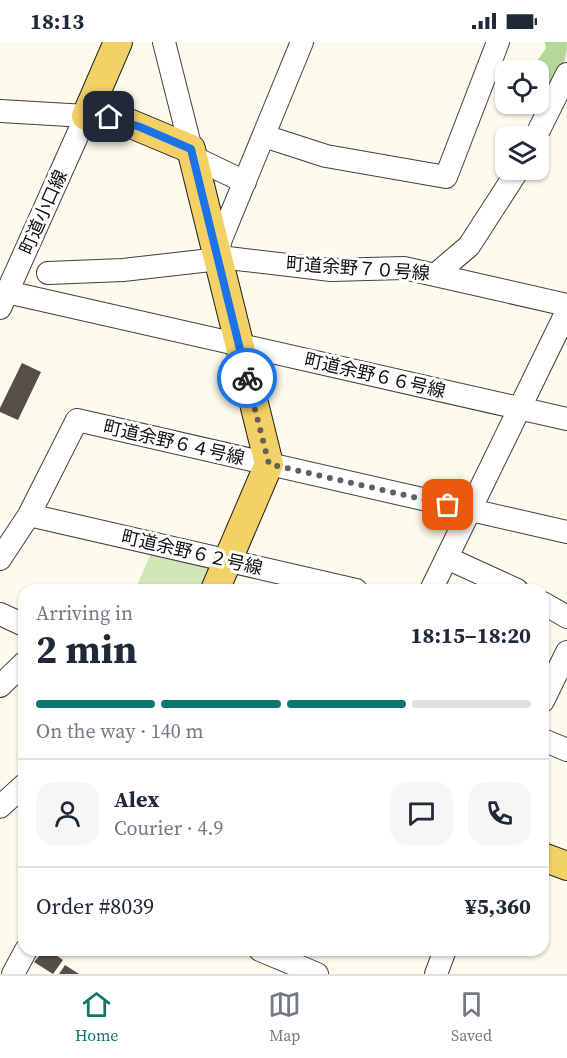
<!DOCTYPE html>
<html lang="en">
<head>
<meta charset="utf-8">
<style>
	:root { --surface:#fff; --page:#f6f6f7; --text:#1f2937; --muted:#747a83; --line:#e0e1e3; --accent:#0f766e }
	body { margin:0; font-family:"Source Serif 4","Noto Sans JP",serif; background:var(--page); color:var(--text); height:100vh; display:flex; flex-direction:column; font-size:22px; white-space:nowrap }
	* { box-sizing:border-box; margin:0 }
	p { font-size:20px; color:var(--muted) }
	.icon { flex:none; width:33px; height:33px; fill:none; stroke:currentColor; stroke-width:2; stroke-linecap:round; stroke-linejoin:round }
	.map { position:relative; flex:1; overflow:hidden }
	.sheet { position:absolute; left:18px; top:542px; width:531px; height:372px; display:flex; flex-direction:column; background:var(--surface); border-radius:18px; box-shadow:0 2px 4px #0004 }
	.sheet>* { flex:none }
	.fabs { position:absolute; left:495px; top:18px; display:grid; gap:12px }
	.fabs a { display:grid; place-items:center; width:54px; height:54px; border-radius:12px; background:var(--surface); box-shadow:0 2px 4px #0004; font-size:30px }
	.pin { position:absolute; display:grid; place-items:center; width:51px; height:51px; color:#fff; margin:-26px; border-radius:12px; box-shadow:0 3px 9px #0006 }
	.courier { position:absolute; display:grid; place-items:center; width:60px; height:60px; margin:-30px; border:4px solid #1a73e8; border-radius:50%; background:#fff; color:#222; box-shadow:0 2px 8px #0007 }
	.overview em { font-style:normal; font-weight:700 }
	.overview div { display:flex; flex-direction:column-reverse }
	.overview { display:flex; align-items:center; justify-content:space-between; height:102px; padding:0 18px }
	h1 { font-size:39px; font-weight:700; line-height:45px }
	.bar { display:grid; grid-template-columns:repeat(4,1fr); gap:9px 6px; align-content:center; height:72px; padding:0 18px }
	.bar i { height:8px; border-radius:4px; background:var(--line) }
	.bar .selected { background:var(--accent) }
	.bar p { grid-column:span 4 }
	.line { display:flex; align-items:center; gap:15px; padding:0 18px; border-top:2px solid var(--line) }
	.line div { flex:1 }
	.round { display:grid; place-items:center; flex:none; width:63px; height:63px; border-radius:18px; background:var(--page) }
	.status { display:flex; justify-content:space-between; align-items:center; height:42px; padding:0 30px; background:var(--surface); direction:ltr }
	.status svg { height:16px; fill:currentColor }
	.tabs { display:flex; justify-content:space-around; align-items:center; height:84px; border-top:2px solid var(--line); background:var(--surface); font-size:16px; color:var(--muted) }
	.tabs a { display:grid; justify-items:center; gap:3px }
	.tabs .selected { color:var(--accent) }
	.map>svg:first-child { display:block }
	.green { fill:#d1e7b8 }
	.forest { fill:#b5d898 }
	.building { fill:#554e49 }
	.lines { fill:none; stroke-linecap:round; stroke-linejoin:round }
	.minor-casing { stroke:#404040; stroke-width:24 }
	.major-casing { stroke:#1e1e1e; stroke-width:30 }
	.minor { stroke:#fff; stroke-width:22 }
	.major { stroke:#f4d167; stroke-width:28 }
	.done { stroke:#61605b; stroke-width:6; stroke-dasharray:0 10.8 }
	.route { stroke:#1a73e8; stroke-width:8 }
	.labels { text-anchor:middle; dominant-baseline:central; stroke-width:6; stroke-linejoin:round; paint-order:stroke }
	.street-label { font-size:18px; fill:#0d0d0d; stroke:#fff }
</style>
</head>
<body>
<div class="status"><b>18:13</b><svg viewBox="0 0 49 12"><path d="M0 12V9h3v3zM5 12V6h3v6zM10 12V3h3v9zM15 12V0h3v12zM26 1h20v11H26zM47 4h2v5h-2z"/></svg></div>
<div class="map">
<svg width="567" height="932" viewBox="0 0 567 932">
	<rect width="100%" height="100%" fill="#fefbed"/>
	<path class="green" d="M152,509l59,13 -5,25 -71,1z"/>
	<path class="forest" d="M545,0h22c0,23 -10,41 -28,54l-1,-26h-7l15,-22z"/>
	<path class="building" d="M22,321l19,9 -23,48 -18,-8v-4z
		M44,908h5l14,10 -10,14 -19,-12z
		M65,923l14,9h-20z"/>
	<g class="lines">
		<defs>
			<path id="minor" d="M164,0l27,107
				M0,69l86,5 -86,192
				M264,94l62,20 120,21 52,-135
				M536,94l31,-62
				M193,115l52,25
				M217,215l4,-18 81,-197
				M48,231l75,-3 105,-12 103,12 73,-2 31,7 34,-29 49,-76
				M435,233l132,30
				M7,250l560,127
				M29,473l327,75
				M447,516l70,32
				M0,517l29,-44 48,-95 490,112
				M431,548l136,-279
				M543,561l24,14
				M0,572l24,11
				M0,644l24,-23
				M543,659l24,-49
				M543,698l24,10
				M0,765l24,-22
				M260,908l57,24
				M13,932l13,-24
				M436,932l9,-24"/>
			<path id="major" d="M118,0l-32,74 38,5 67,28 78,315 -54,126
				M543,815l24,9"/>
		</defs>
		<use href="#minor" class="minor-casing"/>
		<use href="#major" class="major-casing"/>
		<use href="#minor" class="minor"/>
		<use href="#major" class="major"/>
	</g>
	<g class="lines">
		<path class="done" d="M247,336l22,86 179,41"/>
		<path class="route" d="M109,75l31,10 51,22 56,229"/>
	</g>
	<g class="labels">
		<g class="street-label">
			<text transform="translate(43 170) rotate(-66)">町道小口線</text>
			<text transform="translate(358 226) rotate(4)">町道余野７０号線</text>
			<text transform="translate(375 333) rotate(13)">町道余野６６号線</text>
			<text transform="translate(174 400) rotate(13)">町道余野６４号線</text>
			<text transform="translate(192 510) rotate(13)">町道余野６２号線</text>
		</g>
	</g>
</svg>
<div class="fabs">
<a><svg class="icon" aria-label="locate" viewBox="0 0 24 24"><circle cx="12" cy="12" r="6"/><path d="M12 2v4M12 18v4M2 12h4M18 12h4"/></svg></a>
<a><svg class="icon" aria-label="layers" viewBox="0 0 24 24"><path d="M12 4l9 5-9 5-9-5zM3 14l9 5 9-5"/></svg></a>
</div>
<div class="pin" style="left:448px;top:463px;background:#ea580c"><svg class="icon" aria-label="bag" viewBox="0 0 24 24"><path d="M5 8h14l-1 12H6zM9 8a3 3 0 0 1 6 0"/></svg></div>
<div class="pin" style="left:109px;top:75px;background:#1f2937"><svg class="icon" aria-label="home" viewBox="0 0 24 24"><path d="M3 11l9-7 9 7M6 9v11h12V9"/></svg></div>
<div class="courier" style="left:247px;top:336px"><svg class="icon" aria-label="bike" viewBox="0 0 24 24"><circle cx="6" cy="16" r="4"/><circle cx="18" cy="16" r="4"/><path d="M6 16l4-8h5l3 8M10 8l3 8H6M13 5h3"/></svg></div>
<section class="sheet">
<div class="overview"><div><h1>2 min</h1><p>Arriving in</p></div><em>18:15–18:20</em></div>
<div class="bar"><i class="selected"></i><i class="selected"></i><i class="selected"></i><i></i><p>On the way · 140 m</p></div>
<div class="line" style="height:108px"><a class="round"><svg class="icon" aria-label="person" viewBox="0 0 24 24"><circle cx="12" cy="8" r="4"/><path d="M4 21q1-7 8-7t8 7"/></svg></a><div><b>Alex</b><p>Courier · 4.9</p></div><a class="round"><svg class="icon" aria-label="chat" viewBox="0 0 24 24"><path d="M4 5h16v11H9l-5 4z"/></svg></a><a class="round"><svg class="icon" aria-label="phone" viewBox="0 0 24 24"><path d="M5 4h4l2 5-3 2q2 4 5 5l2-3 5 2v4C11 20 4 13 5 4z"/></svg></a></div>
<div class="line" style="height:78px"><div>Order #8039</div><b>¥5,360</b></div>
</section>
</div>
<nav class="tabs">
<a class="selected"><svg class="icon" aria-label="home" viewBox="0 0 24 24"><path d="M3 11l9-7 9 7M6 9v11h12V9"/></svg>Home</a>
<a><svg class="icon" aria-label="map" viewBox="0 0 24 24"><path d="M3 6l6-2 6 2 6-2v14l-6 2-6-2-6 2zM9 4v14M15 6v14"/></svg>Map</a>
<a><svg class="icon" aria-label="saved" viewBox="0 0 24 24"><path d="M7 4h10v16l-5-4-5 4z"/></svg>Saved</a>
</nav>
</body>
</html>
